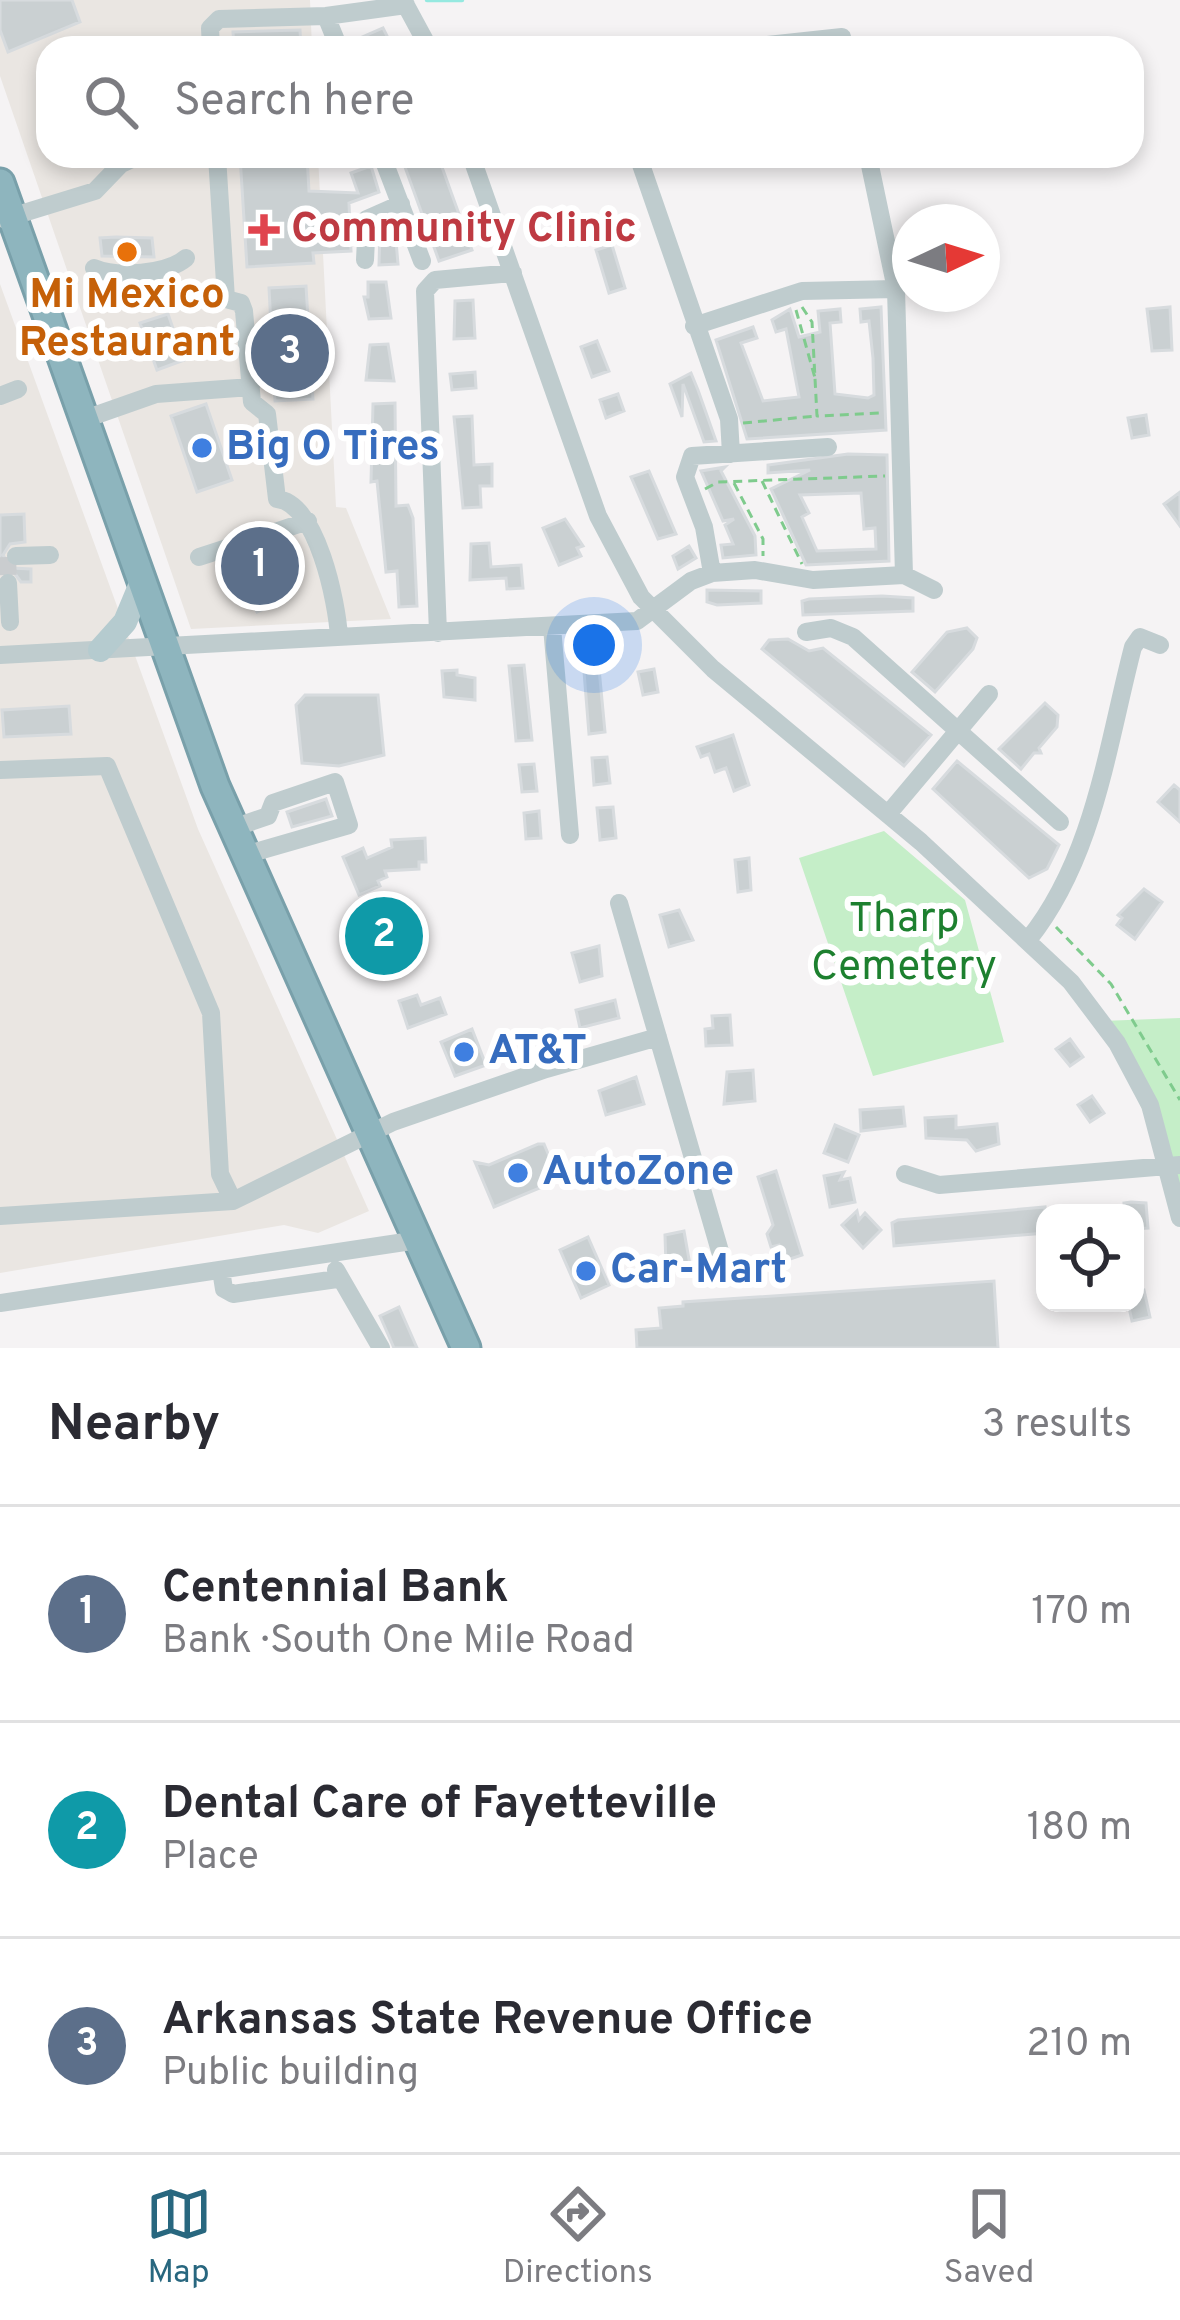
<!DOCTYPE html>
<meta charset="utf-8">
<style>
body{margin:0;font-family:Overpass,sans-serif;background:#f7f7f7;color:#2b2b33}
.controls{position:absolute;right:36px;bottom:36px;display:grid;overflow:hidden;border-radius:24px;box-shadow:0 6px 18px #0003}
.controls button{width:108px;height:108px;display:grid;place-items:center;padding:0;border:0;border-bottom:3px solid #e1e1e2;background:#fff;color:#2b2b33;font:60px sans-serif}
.compass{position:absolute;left:892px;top:204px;width:108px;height:108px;border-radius:50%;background:#fff;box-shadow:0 6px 18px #0003;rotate:86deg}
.you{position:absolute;left:594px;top:645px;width:42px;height:42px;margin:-30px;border:9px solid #fff;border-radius:50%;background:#1a73e8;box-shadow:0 0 0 18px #1a73e833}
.badge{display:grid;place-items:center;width:78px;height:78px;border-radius:50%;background:#28677f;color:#fff;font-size:39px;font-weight:700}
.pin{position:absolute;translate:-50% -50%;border:6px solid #fff;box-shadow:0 3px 12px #0006}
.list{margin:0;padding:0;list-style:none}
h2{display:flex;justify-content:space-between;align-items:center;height:156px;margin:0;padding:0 48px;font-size:51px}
h2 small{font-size:39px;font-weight:400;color:#7c7c81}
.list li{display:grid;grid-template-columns:78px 1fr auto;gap:36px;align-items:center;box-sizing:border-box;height:216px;padding:0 48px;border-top:3px solid #e1e1e2}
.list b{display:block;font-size:45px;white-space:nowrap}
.list p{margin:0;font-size:39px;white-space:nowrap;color:#7c7c81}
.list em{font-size:39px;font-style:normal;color:#7c7c81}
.icon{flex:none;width:66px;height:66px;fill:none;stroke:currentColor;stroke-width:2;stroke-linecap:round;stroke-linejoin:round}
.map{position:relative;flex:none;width:1180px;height:1348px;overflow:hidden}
.search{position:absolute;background:#fff;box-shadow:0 6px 18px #0003;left:36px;right:36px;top:36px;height:132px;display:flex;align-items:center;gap:30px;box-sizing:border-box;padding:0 42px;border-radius:36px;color:#7c7c81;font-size:45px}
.sheet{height:804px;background:#fff}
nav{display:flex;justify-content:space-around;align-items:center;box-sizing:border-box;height:168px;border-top:3px solid #e1e1e2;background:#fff;font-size:33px;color:#7c7c81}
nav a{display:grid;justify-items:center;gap:6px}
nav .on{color:#28677f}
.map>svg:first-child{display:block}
</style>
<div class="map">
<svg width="1180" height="1348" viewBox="0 0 1180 1348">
<rect width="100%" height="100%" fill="#f5f3f4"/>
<!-- commercial -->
<path fill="#eae6e2" d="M0 0H310L312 48H48V156H318L336 507 346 508 391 619 191 629 0 76Z
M0 284 198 829 369 1211 318 1233 284 1225 0 1273Z"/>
<!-- green -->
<path fill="#c5eec8" d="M884 831 965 900 1004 1042 873 1076 799 858Z
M1180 1018V1218L1168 1166 1102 1021Z"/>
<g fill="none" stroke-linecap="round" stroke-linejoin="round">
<!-- stream -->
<path stroke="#95e9e0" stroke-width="4.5" d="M427 0H462"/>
</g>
<!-- building -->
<path fill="#cad0d2" stroke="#d7dbde" stroke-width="3" fill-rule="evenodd" d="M0 0H72L80 22 8 52 0 30Z
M383 28 391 44 352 48 351 42Z
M300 30 301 48H234L233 32Z
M240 156H307L309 191 358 193 351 173 371 166 379 192 349 203 351 251 313 253 314 263 247 267Z
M401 156H438L472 250 439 261Z
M395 229 398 264 379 265 380 230Z
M116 237 152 238 154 257 102 256 100 238Z
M612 245 625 288 609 293 596 250Z
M368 282H386L391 318 369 319 364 297H368Z
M306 286 313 399 275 401 269 288Z
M473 300 475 338 454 339 455 301Z
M881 307 886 430 747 439 716 340 753 327 757 338 741 343 763 401 799 397 786 329 776 332 772 320 790 309 799 337 820 332 818 311 840 309 841 322 830 323 835 394 868 398 874 395 873 358 869 321 861 322 860 309Z
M1170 307 1172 350 1152 351 1147 309Z
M168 314 184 360 157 370 140 323Z
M597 341 609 371 592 377 581 347Z
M388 344 394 381 366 380 370 345Z
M475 372 476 388 452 390 450 374Z
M691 373 698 390 716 441 704 442 683 384 682 417 670 384Z
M618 394 624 411 606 418 600 400Z
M395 403 396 506 408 505 413 518 417 606 399 607 397 571 386 572 377 481 371 482 373 404Z
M206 404 232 480 197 492 171 416Z
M1146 415 1149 435 1132 438 1128 418Z
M472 416 474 465 492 464V486H480L481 507 463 508 454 417Z
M848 454 887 455 889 561 806 565 771 489 810 470 768 473V465ZM861 493 864 529 875 528 876 549 817 551 802 517 809 513 800 495Z
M725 467 721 471 755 536 756 555 723 558 721 545 733 544 725 525 734 519 723 521 701 471Z
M649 471 676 534 658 539 631 477Z
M1180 492V526L1164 504Z
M24 514 25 542 10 544 3 555 11 568 31 569V582H21L13 571 0 572V515Z
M565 519 583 546 577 548 581 556 559 565 543 528Z
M489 543 491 567 521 565 523 588 507 589 506 578 470 580 471 544Z
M689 546 696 558 678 569 673 556Z
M253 551H268L276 561 287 598 257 612 241 582 246 580 240 561Z
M707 590 761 591V603L717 605 707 602Z
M882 596 913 598V611L803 615 802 601 809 599Z
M967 628 977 638 973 649 935 692 912 672 947 632Z
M788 639 809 651 823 648 931 735 904 766 762 649 769 640Z
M598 658 605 732 589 734 583 659Z
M524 665 532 740 516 741 509 666Z
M654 669 658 692 643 695 638 672Z
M457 670V675L475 678V700L444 697 442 671Z
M305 695H378L384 755 339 766 302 763 296 705Z
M1045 703 1058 715 1057 727 1039 748 1041 753H1034L1021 769 999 749Z
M69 706 71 734 4 737 2 710Z
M733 735 749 785 734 791 726 768 715 772 709 754 701 757 697 747Z
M607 757 610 783 594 785 592 758Z
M957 761 1059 845 1047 869 1029 878 933 789Z
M534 764 537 791 522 792 519 765Z
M1174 785 1180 790V822L1158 802Z
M326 799 332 816 292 827 287 812Z
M613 807 616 838 600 840 597 808Z
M539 811 541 838 526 839 524 813Z
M425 838 426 862H419V869L385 871 387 877 378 881 380 886 359 895 343 857 363 848 367 858 392 847 391 840Z
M749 858 751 890 738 892 735 860Z
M1144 889 1162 902 1135 939 1117 925 1122 918 1118 915Z
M403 909 416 942 370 964 361 960 352 930Z
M679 910 693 940 669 947 660 915Z
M599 946 602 976 580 982 572 953Z
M417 995 421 1005 440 998 446 1014 408 1028 399 1001Z
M615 1000 619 1018 580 1028 576 1010Z
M730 1015 732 1045 706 1046 705 1029 713 1028 712 1016Z
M472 1029 486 1065 455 1076 441 1042Z
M1070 1039 1083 1057 1070 1066 1056 1049Z
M753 1070 755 1101 724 1104 727 1072Z
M636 1077 644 1104 606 1115 599 1091Z
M1092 1096 1104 1113 1090 1122 1078 1105Z
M903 1107 905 1126 861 1131 860 1110Z
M956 1116V1128L997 1124 999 1144 976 1151 967 1140 926 1138 925 1118Z
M835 1125 859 1135 848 1162 824 1153Z
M538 1144H544L559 1180 494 1207 475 1162 489 1165Z
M776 1171 802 1255 784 1261 779 1245 771 1247 767 1234 773 1225 758 1177Z
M844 1172 840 1180 850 1178 855 1202 830 1207 824 1176Z
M1131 1202 1146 1203 1148 1228 1135 1229V1213H1125L1124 1203Z
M1045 1207V1233L894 1246 892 1223 898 1220Z
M857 1211 859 1220 865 1213 881 1230 863 1248 842 1225Z
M684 1231 690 1265 666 1266 665 1235Z
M588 1237 609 1285 581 1298 560 1250Z
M994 1281 998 1348H637L636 1330 661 1328 659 1308 683 1306V1302Z
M1144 1290 1150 1317 1132 1321 1128 1303H1135V1292Z
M399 1307 417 1348H394L380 1316Z"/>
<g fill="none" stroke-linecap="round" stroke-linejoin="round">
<!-- minor-tunnel -->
<path stroke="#cacdcf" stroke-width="18" stroke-dasharray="18 9" stroke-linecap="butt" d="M7 557 8 583"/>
<!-- highway casing -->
<g stroke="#79a0aa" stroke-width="33">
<path id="highway" d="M0 183 215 786 466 1348"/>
</g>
<!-- path -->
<path stroke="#7fcb8d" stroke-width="3" stroke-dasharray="9 6" stroke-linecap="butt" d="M802 307 812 322 817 416 881 413
M796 310 815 378
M743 423 816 416
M762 481 802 564
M734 483 763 539V556
M705 489 718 482 885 476
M1056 927 1111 984 1180 1100"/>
<!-- minor -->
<path stroke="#bfccce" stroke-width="18" d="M403 0 429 48
M326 16 339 48
M211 48 210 28 219 19 326 16 406 5
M740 48 842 37 845 48
M217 156 226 299 241 303 244 311 252 402 267 414 277 499C317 503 337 602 339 637
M382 156 422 261
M471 156 598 516 641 597 713 669 921 842 1071 982 1117 1043 1150 1105 1180 1218
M638 156 729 419 731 454
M868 156 896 289 904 575
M4 219 95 191 121 164 138 156
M365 260 367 219 401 204
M94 268C117 278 167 274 186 258
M694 326 802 291 896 289
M0 396 18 389
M82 420 156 394 251 387
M257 538 308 521
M16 556 50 555
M199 557 242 543
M712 573 704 527 685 477 692 456 828 447
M8 583 10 622
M552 627 570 835
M806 632 831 628 853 637 1060 822
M438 633 425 291 435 280 513 273
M0 655 637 621 691 581 712 573 755 570 813 580 904 575 934 590
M0 770 107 766 211 1013 220 1174 233 1201
M888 814 989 694
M233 828 268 816 273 803 335 782 349 825 245 855
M619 903 724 1265
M1028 940C1094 858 1107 747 1133 647L1140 637 1160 645
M905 1174 939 1185 1180 1165
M0 1216 233 1201 393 1122 546 1069 658 1037
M221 1270 224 1289 233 1294 337 1279
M336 1270 381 1348
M0 1303 418 1240"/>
<!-- major -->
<path stroke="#b5cbcf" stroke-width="24" d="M100 650 125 622 140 586"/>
<!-- highway -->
<use href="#highway" stroke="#8eb5be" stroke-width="27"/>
</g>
<!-- markers -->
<path fill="#e0444e" stroke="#fff" stroke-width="4.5" d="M258 212h12v12h12v12h-12v12h-12v-12h-12v-12h12z"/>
<circle fill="#e8710a" stroke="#fff" stroke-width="4.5" cx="127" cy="252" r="12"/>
<g fill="#3f7fe0" stroke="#fff" stroke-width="4.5">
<circle cx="202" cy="448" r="12"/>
<circle cx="464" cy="1052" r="12"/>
<circle cx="518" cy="1173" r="12"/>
<circle cx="586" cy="1271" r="12"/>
</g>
<g text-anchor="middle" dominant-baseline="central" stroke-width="12" stroke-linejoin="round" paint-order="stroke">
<!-- health labels -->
<g font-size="42" font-weight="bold" fill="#be3a42" stroke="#fff" text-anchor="start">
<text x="291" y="230">Community Clinic</text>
</g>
<!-- food labels -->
<g font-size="42" font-weight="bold" fill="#c56008" stroke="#fff">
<text x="127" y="296">Mi Mexico<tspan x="127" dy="48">Restaurant</tspan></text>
</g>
<!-- shop labels -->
<g font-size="42" font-weight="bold" fill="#366cbe" stroke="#fff" text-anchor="start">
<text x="226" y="448">Big O Tires</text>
<text x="488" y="1052">AT&amp;T</text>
<text x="542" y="1173">AutoZone</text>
<text x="610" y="1271">Car-Mart</text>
</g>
<!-- park labels -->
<g font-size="42" fill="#1d802f" stroke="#fff">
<text x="904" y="920">Tharp<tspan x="904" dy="48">Cemetery</tspan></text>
</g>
</g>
</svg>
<div class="controls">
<button><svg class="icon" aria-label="locate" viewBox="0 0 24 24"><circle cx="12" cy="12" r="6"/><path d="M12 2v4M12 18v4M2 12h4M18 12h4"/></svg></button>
</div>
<svg class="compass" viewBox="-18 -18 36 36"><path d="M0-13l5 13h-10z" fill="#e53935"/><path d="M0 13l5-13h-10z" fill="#7c7c81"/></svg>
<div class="you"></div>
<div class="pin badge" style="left:260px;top:566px;background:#5c6f8a">1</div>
<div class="pin badge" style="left:384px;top:936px;background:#0f9aa8">2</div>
<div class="pin badge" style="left:290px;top:353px;background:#5c6f8a">3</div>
<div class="search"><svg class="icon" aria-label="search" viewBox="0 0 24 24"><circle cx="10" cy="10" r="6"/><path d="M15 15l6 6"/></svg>Search here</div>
</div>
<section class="sheet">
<h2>Nearby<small>3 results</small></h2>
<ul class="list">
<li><span class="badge" style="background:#5c6f8a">1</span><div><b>Centennial Bank</b><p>Bank · South One Mile Road</p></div><em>170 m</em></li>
<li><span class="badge" style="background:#0f9aa8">2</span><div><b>Dental Care of Fayetteville</b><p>Place</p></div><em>180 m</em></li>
<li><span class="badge" style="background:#5c6f8a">3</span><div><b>Arkansas State Revenue Office</b><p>Public building</p></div><em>210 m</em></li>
</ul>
</section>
<nav>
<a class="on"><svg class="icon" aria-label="map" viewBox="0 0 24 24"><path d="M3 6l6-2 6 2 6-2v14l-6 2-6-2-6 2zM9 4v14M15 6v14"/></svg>Map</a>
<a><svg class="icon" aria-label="directions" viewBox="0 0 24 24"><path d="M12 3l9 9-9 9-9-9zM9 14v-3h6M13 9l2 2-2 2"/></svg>Directions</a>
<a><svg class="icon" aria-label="saved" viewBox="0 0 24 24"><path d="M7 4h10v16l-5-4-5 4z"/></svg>Saved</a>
</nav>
